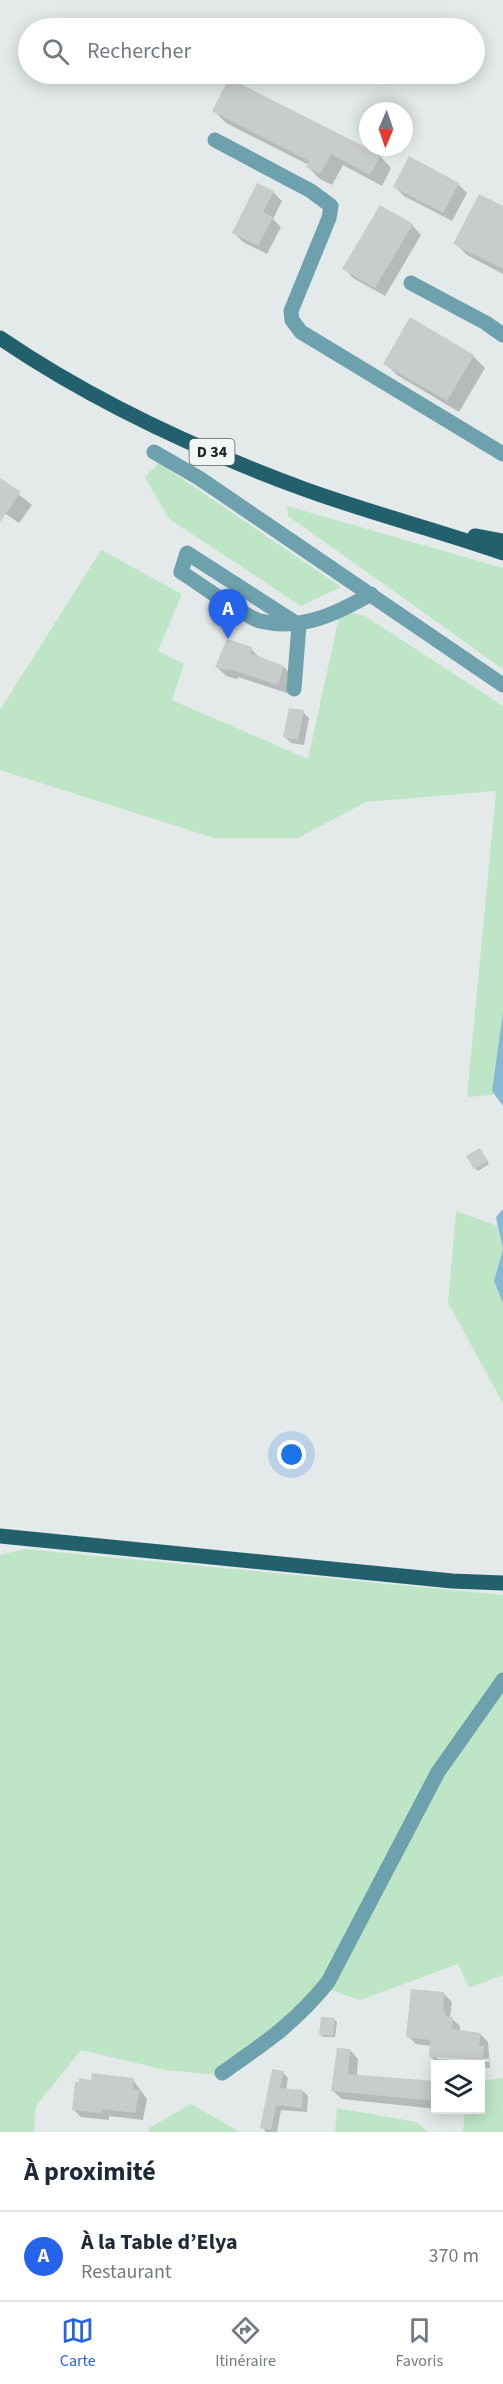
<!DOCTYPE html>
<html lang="fr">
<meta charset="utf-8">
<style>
body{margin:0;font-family:"Source Sans 3",sans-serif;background:#f6f6f7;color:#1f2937}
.controls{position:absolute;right:18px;bottom:18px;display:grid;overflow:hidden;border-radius:0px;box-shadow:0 3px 15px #0003}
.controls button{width:54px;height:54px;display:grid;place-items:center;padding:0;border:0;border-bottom:2px solid #e0e1e3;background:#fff;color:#1f2937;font:30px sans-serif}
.compass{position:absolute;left:359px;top:102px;width:54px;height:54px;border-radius:50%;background:#fff;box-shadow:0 3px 15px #0003;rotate:182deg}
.you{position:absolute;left:292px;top:1455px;width:21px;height:21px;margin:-15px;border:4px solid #fff;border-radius:50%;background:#1a73e8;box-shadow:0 0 0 9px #1a73e833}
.badge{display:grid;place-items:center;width:39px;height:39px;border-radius:50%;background:#2563eb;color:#fff;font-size:20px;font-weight:700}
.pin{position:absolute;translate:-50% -50px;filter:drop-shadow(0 2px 3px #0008)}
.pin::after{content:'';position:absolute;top:32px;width:21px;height:18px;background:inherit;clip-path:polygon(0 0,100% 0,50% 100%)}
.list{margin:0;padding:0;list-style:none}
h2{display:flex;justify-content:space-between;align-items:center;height:78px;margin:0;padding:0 24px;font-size:26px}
h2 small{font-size:20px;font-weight:400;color:#747a83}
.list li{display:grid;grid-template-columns:39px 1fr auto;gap:18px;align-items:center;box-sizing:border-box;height:90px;padding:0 24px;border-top:2px solid #e0e1e3}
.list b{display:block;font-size:22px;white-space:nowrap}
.list p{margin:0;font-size:20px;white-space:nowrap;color:#747a83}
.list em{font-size:20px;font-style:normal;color:#747a83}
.icon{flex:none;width:33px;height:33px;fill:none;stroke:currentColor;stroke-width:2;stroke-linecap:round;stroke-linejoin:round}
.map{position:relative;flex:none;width:503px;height:2132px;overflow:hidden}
.search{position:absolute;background:#fff;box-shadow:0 3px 15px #0003;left:18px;right:18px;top:18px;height:66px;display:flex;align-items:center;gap:15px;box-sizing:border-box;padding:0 21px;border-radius:33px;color:#747a83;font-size:22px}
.sheet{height:168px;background:#fff}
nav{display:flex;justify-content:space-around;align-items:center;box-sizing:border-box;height:84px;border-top:2px solid #e0e1e3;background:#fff;font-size:16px;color:#747a83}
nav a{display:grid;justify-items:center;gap:3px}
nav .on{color:#2563eb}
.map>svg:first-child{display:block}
</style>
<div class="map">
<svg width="503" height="2132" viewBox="0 0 503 2132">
<rect width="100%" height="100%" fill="#e4e9e9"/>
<!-- green -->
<path fill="#bfe5c7" d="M159 463 341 587 301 606 169 519 145 477Z
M287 506 503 568V669L288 516Z
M101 550 182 594 158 651 184 664 172 700 308 759 339 617 353 613 365 616 503 706V1012L493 1095 467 1097 496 791 366 802 298 838H214L0 770V710Z
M456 1211 498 1226 503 1249 494 1281 503 1303V1403L448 1303Z
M25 1549 503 1595V1975L469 1988 458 1964 360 2000 331 1990 286 2037 227 2076 166 2070 81 2050 36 2106 34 2131 38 2132H0V1555Z
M503 2078V2132H463L465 2110H480L481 2081Z
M191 2104 240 2132H148L149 2128Z
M337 2108 416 2122 429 2132H335Z"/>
<!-- water -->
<path fill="#85b8d5" d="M503 1012V1106L492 1091Z
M503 1209V1303L494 1281 503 1249 496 1217Z"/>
<!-- shadow -->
<path fill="#0003" fill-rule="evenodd" d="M214 111 380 156 391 168 382 186 343 165 332 185 320 179 308 167 309 165 226 123Z
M458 184 467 193 452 221 404 196 395 187Z
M273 192 282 201 273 219 281 227 267 254 243 242 234 233Z
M503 208V274L467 255 455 243Z
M412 225 421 235 385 296 353 278 344 268Z
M473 356 485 368 459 412 397 375 385 363Z
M0 480 32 505 19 523 0 510Z
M251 649 260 658 284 667 293 676 287 693 238 677 237 679 226 676 217 667Z
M303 712 309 718 304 745 291 743 285 737Z
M482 1152 489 1164 478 1171 475 1168Z
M444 1994 452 2002 450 2017 460 2026V2032L480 2034 488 2042 490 2068 480 2067V2064H438L430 2056 431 2046 416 2044 408 2036ZM437 2056 490 2059V2062L437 2059Z
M334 2019 337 2022 335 2037H323L321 2034Z
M350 2050 358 2059 357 2076 435 2083 436 2109 342 2099 333 2091Z
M283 2073 288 2078 286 2090 303 2091 308 2096 307 2112 281 2110 277 2132H266L262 2127Z
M133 2080 147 2099 143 2120 109 2116V2120L81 2117 73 2109 92 2081Z"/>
<!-- building -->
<path fill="#c8cdcb" d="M229 78 381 155 370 175 331 154 320 174 306 167 309 161 212 111Z
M409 156 459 183 443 213 393 187Z
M257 183 274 191 263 212 273 217 258 246 232 233Z
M479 194 503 206V269L453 244Z
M380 205 413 224 375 288 342 269Z
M410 317 474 355 447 401 383 364Z
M0 478 21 492 0 522Z
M227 639 252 647 250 653 284 666 278 685 229 669 228 671 215 667Z
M289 708 304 710 298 740 283 737Z
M480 1148 488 1161 474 1169 466 1156Z
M411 1989 444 1992 443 2011 445 2010V2016L453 2017 452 2029 481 2033 479 2046H484L483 2060 429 2057 430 2040 406 2037Z
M321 2017 335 2018 333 2036 319 2035Z
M337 2048 350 2049 348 2074 435 2081 434 2101 331 2091Z
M272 2069 284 2071 280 2088 303 2090 302 2108 276 2105 271 2130 260 2128Z
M92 2073 134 2078 133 2089 140 2090 135 2113 102 2109 101 2113 72 2110 75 2082H79V2078L91 2080Z"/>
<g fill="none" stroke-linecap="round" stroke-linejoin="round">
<!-- minor -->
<path stroke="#6da1ad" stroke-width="15" d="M215 140 311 191 331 206 329 218 291 311 292 320 301 332 503 454
M411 283 486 323 503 335
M154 452 199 478 503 685
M299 625 187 553 181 572C197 582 245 617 260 621 301 631 336 614 371 594
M294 689 299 625
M222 2073C265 2043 295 2023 328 1982L438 1772 503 1680"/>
<!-- major -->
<path stroke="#21606c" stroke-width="15" d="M0 338C94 402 198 450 304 489 370 513 437 530 503 553
M475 536 503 541
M0 1536 452 1581 503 1583"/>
</g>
<g text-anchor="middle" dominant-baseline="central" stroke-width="4.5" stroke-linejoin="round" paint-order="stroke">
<!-- shield labels -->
<rect fill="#f1f6f6" stroke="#606363" stroke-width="1.5" x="189.5" y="439" width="45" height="26" rx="4.5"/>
<g font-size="16" font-weight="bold" fill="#222424">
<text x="212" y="452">D 34</text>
</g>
</g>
</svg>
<div class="controls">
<button><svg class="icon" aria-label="layers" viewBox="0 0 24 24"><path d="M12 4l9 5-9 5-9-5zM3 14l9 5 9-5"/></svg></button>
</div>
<svg class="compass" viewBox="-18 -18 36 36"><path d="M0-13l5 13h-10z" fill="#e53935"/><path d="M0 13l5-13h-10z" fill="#747a83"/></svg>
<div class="you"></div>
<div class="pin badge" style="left:228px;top:639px">A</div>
<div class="search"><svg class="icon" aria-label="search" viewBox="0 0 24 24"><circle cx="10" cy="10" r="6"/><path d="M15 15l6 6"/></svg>Rechercher</div>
</div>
<section class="sheet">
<h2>À proximité<small></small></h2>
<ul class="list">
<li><span class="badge">A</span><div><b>À la Table d’Elya</b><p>Restaurant</p></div><em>370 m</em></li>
</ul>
</section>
<nav>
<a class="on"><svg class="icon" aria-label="map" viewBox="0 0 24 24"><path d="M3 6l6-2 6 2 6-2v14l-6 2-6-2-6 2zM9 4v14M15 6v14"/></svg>Carte</a>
<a><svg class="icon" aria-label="directions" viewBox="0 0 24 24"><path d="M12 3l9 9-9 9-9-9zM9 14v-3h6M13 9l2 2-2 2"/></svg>Itinéraire</a>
<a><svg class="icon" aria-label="saved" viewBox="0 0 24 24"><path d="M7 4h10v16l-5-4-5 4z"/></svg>Favoris</a>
</nav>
